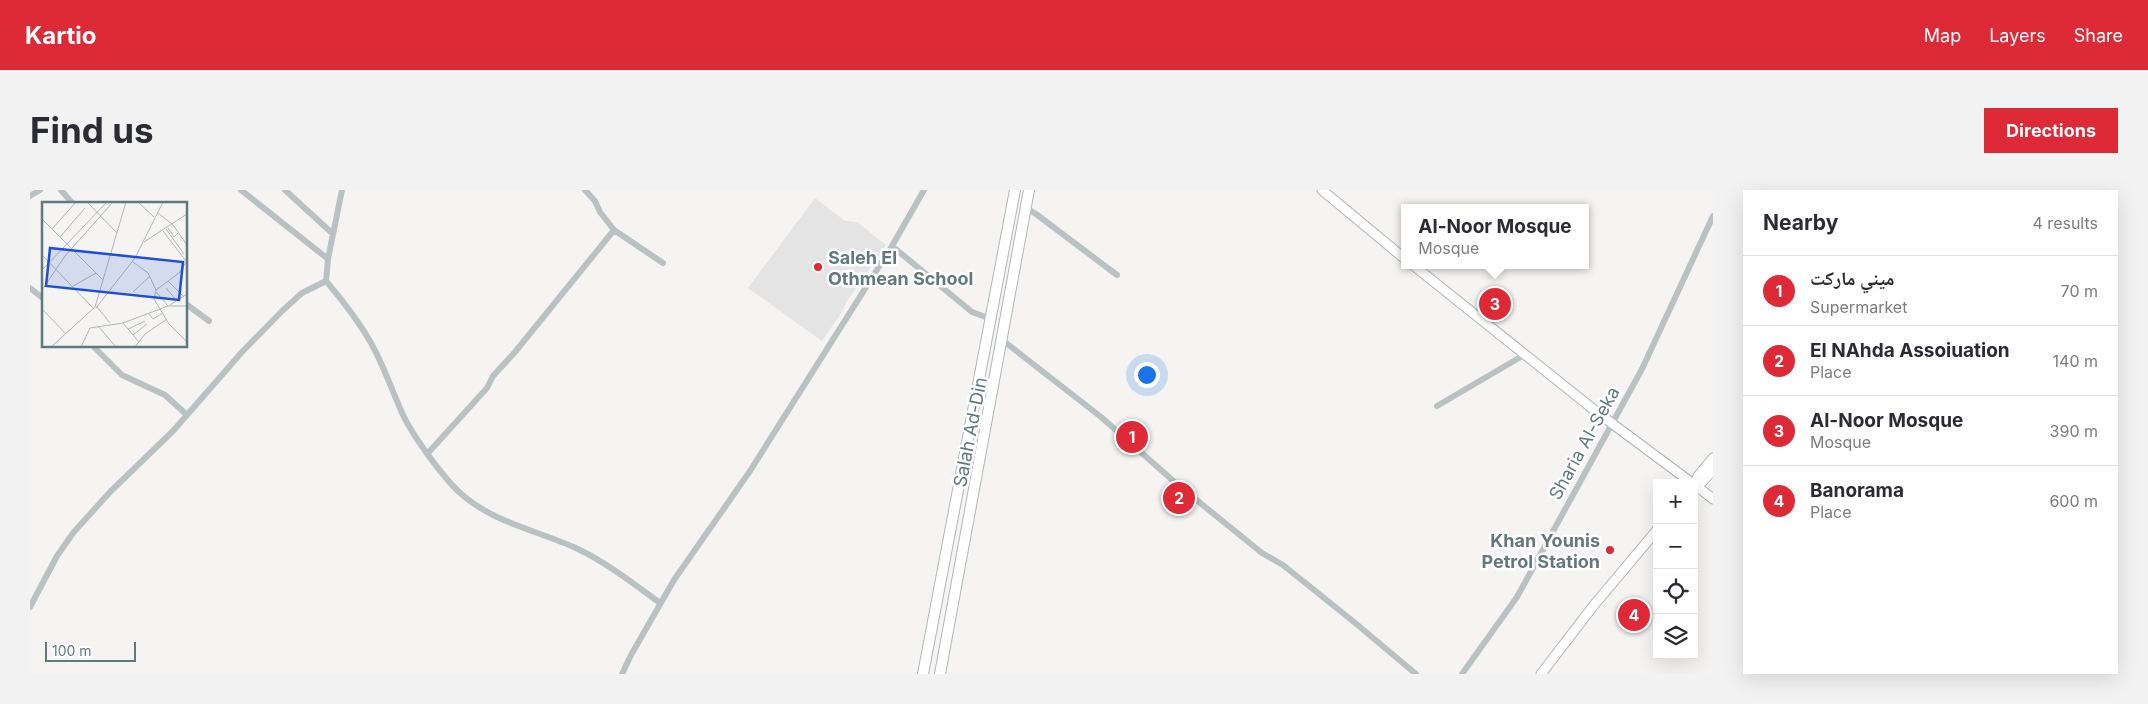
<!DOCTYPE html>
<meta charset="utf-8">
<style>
body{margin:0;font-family:Inter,"Noto Naskh Arabic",sans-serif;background:#f2f2f3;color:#2b2b33}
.controls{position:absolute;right:15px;bottom:15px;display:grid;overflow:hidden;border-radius:0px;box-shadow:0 5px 20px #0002}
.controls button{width:45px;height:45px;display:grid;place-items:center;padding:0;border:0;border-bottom:1px solid #e1e1e2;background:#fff;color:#2b2b33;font:25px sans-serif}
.scale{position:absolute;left:15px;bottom:12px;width:91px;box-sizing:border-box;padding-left:5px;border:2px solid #61797c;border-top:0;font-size:14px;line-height:18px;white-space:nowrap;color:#61797c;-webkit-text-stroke:4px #fff;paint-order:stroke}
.you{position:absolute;left:1116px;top:184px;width:18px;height:18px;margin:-12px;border:4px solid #fff;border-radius:50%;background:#1a73e8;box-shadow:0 0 0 8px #1a73e833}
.badge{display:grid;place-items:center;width:32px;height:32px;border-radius:50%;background:#dd2a36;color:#fff;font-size:16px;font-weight:700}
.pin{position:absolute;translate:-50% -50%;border:2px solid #fff;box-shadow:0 1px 5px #0006}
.popup{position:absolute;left:1371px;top:14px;width:188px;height:65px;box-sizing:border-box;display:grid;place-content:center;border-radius:0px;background:#fff;filter:drop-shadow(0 1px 4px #0005);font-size:16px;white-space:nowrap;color:#7c7c81}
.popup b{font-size:19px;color:#2b2b33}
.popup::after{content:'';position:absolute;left:50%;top:100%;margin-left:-10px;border:10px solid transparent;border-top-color:#fff}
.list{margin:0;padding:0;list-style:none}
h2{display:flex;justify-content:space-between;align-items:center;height:65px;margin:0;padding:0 20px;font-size:21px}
h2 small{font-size:16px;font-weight:400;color:#7c7c81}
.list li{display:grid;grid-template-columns:32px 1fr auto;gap:15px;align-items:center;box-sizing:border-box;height:70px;padding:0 20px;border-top:1px solid #e1e1e2}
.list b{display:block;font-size:19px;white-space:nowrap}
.list p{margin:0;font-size:16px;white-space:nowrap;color:#7c7c81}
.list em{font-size:16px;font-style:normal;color:#7c7c81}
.icon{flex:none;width:28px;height:28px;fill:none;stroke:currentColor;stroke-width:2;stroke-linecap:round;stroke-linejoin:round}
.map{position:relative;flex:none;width:1683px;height:484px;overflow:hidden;border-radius:0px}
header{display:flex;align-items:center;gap:30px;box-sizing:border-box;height:70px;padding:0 25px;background:#dd2a36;color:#fff}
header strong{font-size:24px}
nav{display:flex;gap:28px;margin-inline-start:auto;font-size:18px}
.intro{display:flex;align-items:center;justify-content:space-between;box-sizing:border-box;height:120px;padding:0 30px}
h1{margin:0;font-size:35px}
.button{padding:12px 22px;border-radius:0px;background:#dd2a36;color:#fff;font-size:18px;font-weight:700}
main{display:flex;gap:30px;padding:0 30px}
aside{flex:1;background:#fff;border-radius:0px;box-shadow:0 5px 20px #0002}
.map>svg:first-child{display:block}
</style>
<header>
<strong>Kartio</strong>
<nav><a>Map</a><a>Layers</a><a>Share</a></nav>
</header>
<div class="intro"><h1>Find us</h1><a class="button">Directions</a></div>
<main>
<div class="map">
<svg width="1683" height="484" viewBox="0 0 1683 484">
<rect width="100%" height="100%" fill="#f5f4f2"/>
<!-- built -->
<path fill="#e3e4e3" d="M785 8 815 31 827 32 856 55 816 113 812 122 792 151 718 98Z"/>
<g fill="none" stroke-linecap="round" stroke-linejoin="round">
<!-- secondary casing -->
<g stroke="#acb6b7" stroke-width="11">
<path id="secondary" d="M1292 0 1375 69
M1383 75 1568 223 1662 293
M1664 294 1683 309
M1665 295 1671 293 1683 280
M1664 296 1668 286 1683 268
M1511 484 1564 415 1627 340"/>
</g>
<!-- trunk casing -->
<g stroke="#b0b6b7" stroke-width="12">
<path id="trunk" d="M893 484 985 0
M910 484 999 0"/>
</g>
<!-- minor -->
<path stroke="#bac1c2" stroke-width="6" d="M31 0 43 14
M211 0 298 69
M255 0 303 44
M312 0 298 69 296 91C313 111 328 130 341 153 354 176 362 201 373 225 383 246 412 286 429 302 461 332 509 341 548 359 577 373 604 394 630 413
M555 0 565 11 570 22 584 40 633 73
M0 6 10 0
M996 18 1006 24 1087 85
M862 56 942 122 961 129
M0 98 14 109
M156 114 179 131
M971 149 1071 227 1148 295 1232 363 1253 375 1324 432 1386 484
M63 156 92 185 135 205 157 225
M1407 216 1494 165
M398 263 457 198 463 186 485 162 584 40
M0 417 27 366 43 343 80 302 143 241 212 162 252 121 272 103 296 91
M592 484 601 465 644 390 720 281 862 56 894 0
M1432 484 1487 407 1612 179 1683 26"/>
<!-- secondary -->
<use href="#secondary" stroke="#fff" stroke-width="9"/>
<!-- trunk -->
<use href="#trunk" stroke="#fff" stroke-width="10"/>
</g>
<!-- markers -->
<g fill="#dd2a36" stroke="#fff" stroke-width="2">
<circle cx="788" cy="77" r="5"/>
<circle cx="1580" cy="360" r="5"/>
</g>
<g text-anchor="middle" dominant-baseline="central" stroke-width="5" stroke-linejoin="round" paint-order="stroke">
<!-- poi labels -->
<g font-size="18" font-weight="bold" fill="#61797c" stroke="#fff" text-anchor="start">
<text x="798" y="67">Saleh El<tspan x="798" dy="21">Othmean School</tspan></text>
<text x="1570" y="350" text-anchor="end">Khan Younis<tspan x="1570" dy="21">Petrol Station</tspan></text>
</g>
<!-- street labels -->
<g font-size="18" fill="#61797c" stroke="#fff">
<text transform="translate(940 242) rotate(-79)">Salah Ad-Din</text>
<text transform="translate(1554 253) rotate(-61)">Sharia Al-Seka</text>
</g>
</g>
<!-- overview -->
<g transform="translate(12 12)">
<rect width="145" height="145" fill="#f5f4f2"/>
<path fill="none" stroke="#adb8b8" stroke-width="1" d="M45 0 75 31M96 0 112 15M115 10 131 23 145 43M0 17 61 78M126 26 132 35 136 31M10 27 34 0M124 27 142 52M121 29 144 59M18 35 43 6M102 40 145 12M0 53 52 107M145 59 137 71 114 88 112 97 127 122 145 140M91 60 106 71 114 88M0 68 65 0M126 79 142 95M31 84 54 71M124 86 135 99M0 88 23 54 71 0M91 90 108 74M114 90 126 104M128 103 145 92M55 105 68 121M54 106 93 56 121 0M0 107 24 132M106 111 111 117 121 111M81 121 97 140M56 124 74 145M86 127 103 119M91 133 105 122M9 145 53 105 84 0M39 145 48 126 81 121 126 104H145M93 145 103 132 125 117"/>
<path fill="#1d4ed8" fill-opacity="0.15" stroke="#1d4ed8" stroke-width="2.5" d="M8 46 141 60 137 98 4 84Z"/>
<rect width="145" height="145" fill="none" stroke="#61797c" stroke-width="2.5"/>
</g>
</svg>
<div class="controls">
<button>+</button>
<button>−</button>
<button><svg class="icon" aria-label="locate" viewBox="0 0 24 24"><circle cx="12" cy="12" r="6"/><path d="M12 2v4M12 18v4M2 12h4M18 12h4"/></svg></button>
<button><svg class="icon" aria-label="layers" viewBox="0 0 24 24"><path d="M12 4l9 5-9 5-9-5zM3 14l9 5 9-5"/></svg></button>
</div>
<div class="scale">100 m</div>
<div class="you"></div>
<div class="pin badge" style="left:1102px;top:247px">1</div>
<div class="pin badge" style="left:1149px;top:308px">2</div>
<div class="pin badge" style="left:1465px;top:114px">3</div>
<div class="popup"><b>Al-Noor Mosque</b>Mosque</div>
<div class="pin badge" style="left:1604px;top:425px">4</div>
</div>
<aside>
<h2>Nearby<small>4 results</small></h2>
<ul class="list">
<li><span class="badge">1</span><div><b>ميني ماركت</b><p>Supermarket</p></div><em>70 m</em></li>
<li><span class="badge">2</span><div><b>El NAhda Assoiuation</b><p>Place</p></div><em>140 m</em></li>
<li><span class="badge">3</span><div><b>Al-Noor Mosque</b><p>Mosque</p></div><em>390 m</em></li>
<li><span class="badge">4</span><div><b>Banorama</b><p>Place</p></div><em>600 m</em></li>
</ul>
</aside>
</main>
